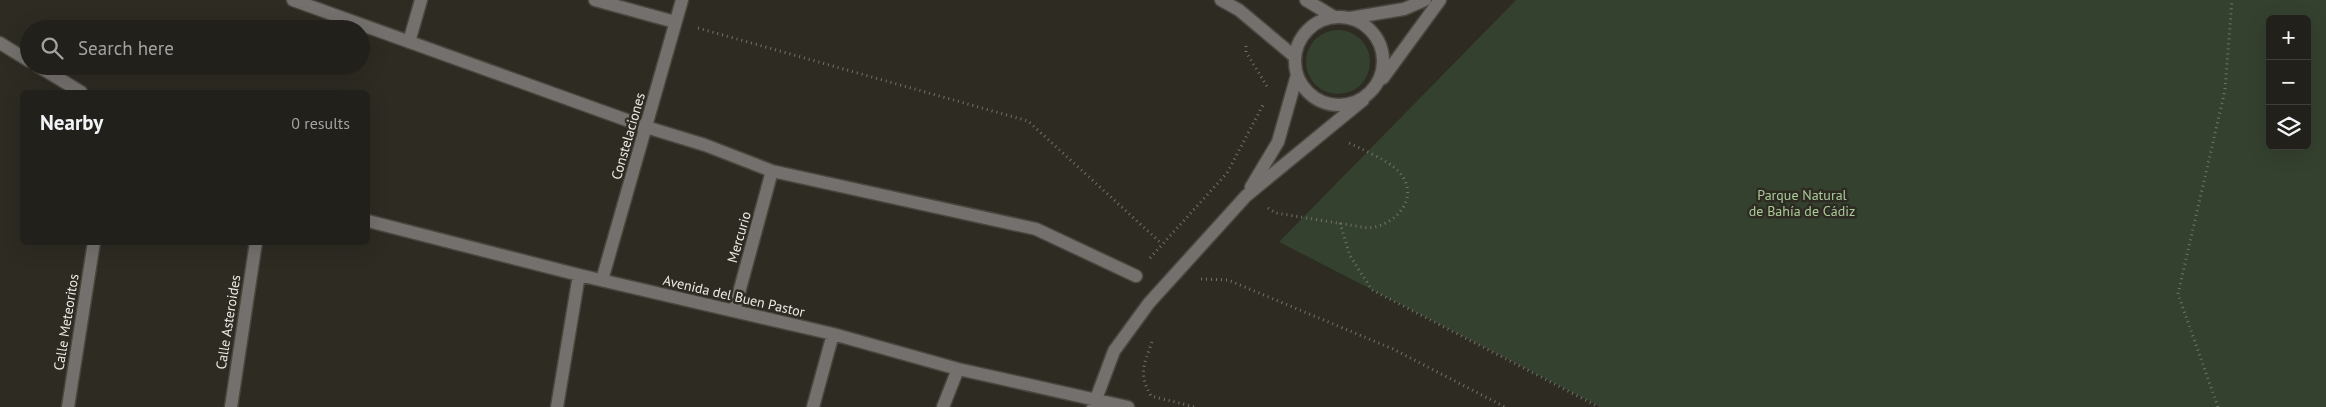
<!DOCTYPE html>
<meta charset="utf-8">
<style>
body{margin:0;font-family:"PT Sans",sans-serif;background:#2e2d27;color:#f1f3f6}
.controls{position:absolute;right:15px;top:15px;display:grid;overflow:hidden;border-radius:8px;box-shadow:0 5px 20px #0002}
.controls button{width:45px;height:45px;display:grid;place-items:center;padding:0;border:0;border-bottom:1px solid #3f3e39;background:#22201a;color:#f1f3f6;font:25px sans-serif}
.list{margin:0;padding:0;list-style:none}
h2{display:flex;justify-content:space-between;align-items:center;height:65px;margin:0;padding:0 20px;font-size:21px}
h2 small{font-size:16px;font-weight:400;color:#a2a3a2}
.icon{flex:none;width:28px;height:28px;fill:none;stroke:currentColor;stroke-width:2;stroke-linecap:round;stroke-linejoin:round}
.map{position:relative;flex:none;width:2326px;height:407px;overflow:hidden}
.search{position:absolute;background:#22201a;box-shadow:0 5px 20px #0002;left:20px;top:20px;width:350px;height:55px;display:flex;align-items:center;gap:12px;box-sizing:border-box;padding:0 18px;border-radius:28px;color:#a2a3a2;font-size:19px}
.panel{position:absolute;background:#22201a;box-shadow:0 5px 20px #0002;left:20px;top:90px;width:350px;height:155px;border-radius:8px}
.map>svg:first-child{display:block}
</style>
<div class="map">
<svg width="2326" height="407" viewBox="0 0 2326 407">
<rect width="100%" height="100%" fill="#2e2b23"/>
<!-- green -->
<path fill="#35412f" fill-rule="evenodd" d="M1516 0H2326V407H1601L1279 242ZM2270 19H2307V146H2270Z
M1306 62a32 32 0 1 1 64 0a32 32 0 1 1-64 0Z"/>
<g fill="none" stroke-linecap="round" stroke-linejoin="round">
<!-- minor casing -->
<g stroke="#49463e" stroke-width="15">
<path id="minor" d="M293 0 646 127 705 145 772 171 1036 229 1136 276
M595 0 675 22
M1221 0 1239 10 1295 57
M1306 0 1334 17
M1295 61a44 44 0 1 1 88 0a44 44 0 1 1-88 0Z
M1350 18 1404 9 1425 0
M409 42 421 0
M0 43 29 61
M38 66 81 92
M1383 78 1440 0
M1251 187 1278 142 1297 75
M368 221 579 275 833 334 958 369 1128 407
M602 280 682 0
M734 311 772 171
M68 407 94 242
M231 407 256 242
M557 407 579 275
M813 407 833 334
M943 407 958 369
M1093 407 1114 351 1149 303 1246 196 1363 100"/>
</g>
<!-- path -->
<path stroke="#74716a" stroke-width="3" stroke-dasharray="1 4" stroke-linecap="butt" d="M698 28 1028 121 1162 244
M1246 46V52L1268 88
M1268 208 1276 213 1368 228C1397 226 1422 195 1398 171 1388 160 1361 149 1347 142
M1340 223 1350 256 1372 290 1599 407
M1150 258 1227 173 1263 105
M1201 279 1228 280 1393 349 1505 407
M1152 342C1144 365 1138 373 1151 396L1195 407
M2218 407 2178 294 2225 90 2232 0"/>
<!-- minor -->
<use href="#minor" stroke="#74706d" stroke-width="12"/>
</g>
<g text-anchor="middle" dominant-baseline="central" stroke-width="5" stroke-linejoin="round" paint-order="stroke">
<!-- street labels -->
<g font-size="14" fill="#eeebe6" stroke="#2e2b23">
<text transform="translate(628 136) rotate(-74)">Constelaciones</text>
<text transform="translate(739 237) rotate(-74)">Mercurio</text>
<text transform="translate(734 296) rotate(13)">Avenida del Buen Pastor</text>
<text transform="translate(66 322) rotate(-81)">Calle Meteoritos</text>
<text transform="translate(228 322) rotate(-81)">Calle Asteroides</text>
</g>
<!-- park labels -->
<g font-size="14" fill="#aacb9a" stroke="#2e2b23">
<text x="1802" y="195">Parque Natural<tspan x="1802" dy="16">de Bahía de Cádiz</tspan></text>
</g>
</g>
</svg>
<div class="controls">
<button>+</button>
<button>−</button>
<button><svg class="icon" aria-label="layers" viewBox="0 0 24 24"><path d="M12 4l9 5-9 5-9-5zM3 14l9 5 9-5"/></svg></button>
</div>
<div class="search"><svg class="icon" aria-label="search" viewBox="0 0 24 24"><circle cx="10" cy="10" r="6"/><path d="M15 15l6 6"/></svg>Search here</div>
<section class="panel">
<h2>Nearby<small>0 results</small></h2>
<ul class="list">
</ul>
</section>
</div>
